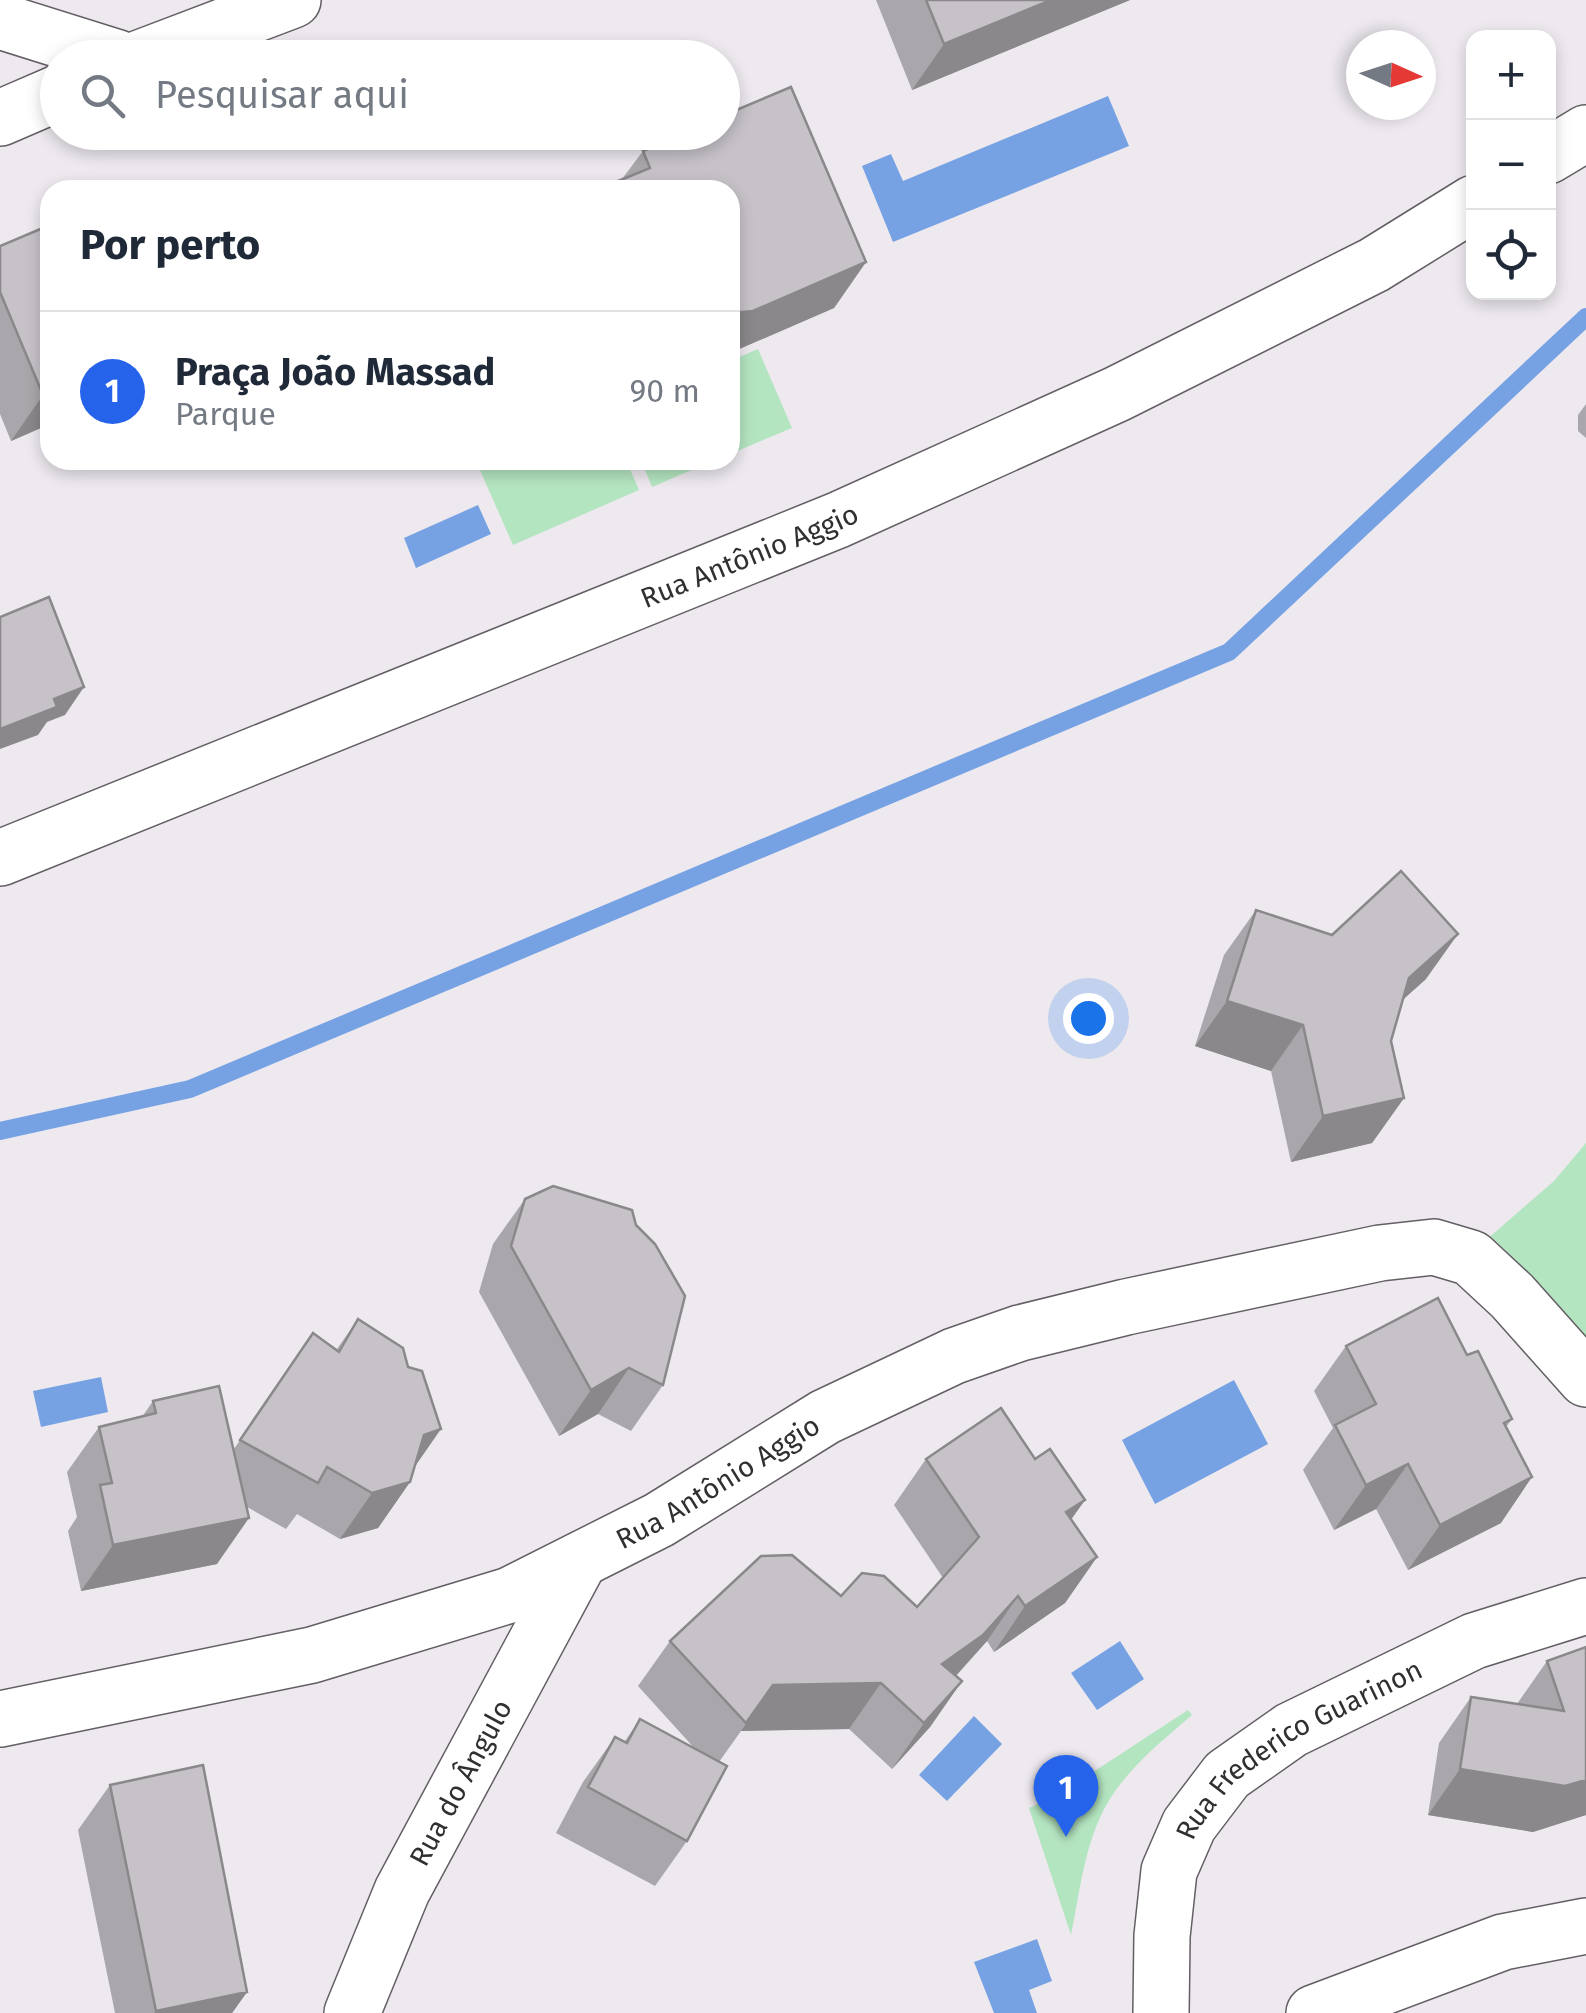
<!DOCTYPE html>
<html lang="pt">
<meta charset="utf-8">
<style>
body{margin:0;font-family:"Fira Sans",sans-serif;background:#f6f6f7;color:#1f2937}
.controls{position:absolute;right:30px;top:30px;display:grid;overflow:hidden;border-radius:20px;box-shadow:0 5px 15px #0003}
.controls button{width:90px;height:90px;display:grid;place-items:center;padding:0;border:0;border-bottom:2px solid #e0e1e3;background:#fff;color:#1f2937;font:50px sans-serif}
.compass{position:absolute;left:1346px;top:30px;width:90px;height:90px;border-radius:50%;background:#fff;box-shadow:0 5px 15px #0003;rotate:93deg}
.you{position:absolute;left:1088px;top:1018px;width:35px;height:35px;margin:-25px;border:8px solid #fff;border-radius:50%;background:#1a73e8;box-shadow:0 0 0 15px #1a73e833}
.badge{display:grid;place-items:center;width:65px;height:65px;border-radius:50%;background:#2563eb;color:#fff;font-size:32px;font-weight:700}
.pin{position:absolute;translate:-50% -82px;filter:drop-shadow(0 2px 5px #0008)}
.pin::after{content:'';position:absolute;top:52px;width:35px;height:30px;background:inherit;clip-path:polygon(0 0,100% 0,50% 100%)}
.list{margin:0;padding:0;list-style:none}
h2{display:flex;justify-content:space-between;align-items:center;height:130px;margin:0;padding:0 40px;font-size:42px}
h2 small{font-size:32px;font-weight:400;color:#747a83}
.list li{display:grid;grid-template-columns:65px 1fr auto;gap:30px;align-items:center;box-sizing:border-box;height:160px;padding:0 40px;border-top:2px solid #e0e1e3}
.list b{display:block;font-size:38px;white-space:nowrap}
.list p{margin:0;font-size:32px;white-space:nowrap;color:#747a83}
.list em{font-size:32px;font-style:normal;color:#747a83}
.icon{flex:none;width:55px;height:55px;fill:none;stroke:currentColor;stroke-width:2;stroke-linecap:round;stroke-linejoin:round}
.map{position:relative;flex:none;width:1586px;height:2013px;overflow:hidden}
.search{position:absolute;background:#fff;box-shadow:0 5px 15px #0003;left:40px;top:40px;width:700px;height:110px;display:flex;align-items:center;gap:25px;box-sizing:border-box;padding:0 35px;border-radius:55px;color:#747a83;font-size:38px}
.panel{position:absolute;background:#fff;box-shadow:0 5px 15px #0003;left:40px;top:180px;width:700px;height:290px;border-radius:30px}
.map>svg:first-child{display:block}
</style>
<div class="map">
<svg width="1586" height="2013" viewBox="0 0 1586 2013">
<rect width="100%" height="100%" fill="#ede9ef"/>
<!-- green -->
<path fill="#b4e5c1" d="M758 349 792 428 730 454V361Z
M502 460H626L639 490 513 545 480 470Z
M641 460H715L652 487Z
M1586 1143V1339L1486 1240 1554 1181Z
M1188 1710 1192 1715C1157 1745 1117 1777 1099 1820 1083 1856 1079 1897 1071 1935L1029 1808 1061 1793Z"/>
<!-- water -->
<path fill="#76a2e4" d="M1108 96 1129 146 893 242 862 166 891 154 903 181Z
M478 505 491 534 416 568 404 538Z
M101 1377 108 1412 41 1427 33 1391Z
M1234 1380 1268 1444 1155 1504 1122 1440Z
M1120 1641 1144 1679 1097 1710 1071 1673Z
M974 1716 1002 1744 947 1801 919 1775Z
M1037 1939 1052 1981 1029 1990 1037 2013H994L974 1962Z"/>
<g fill="none" stroke-linecap="round" stroke-linejoin="round">
<!-- stream -->
<path stroke="#76a2e4" stroke-width="18" d="M0 1131 190 1089 1229 652 1586 317"/>
<!-- minor casing -->
<g stroke="#635f64" stroke-width="58">
<g id="minor">
<path d="M0 21 118 58"/>
<path d="M1548 156 1586 133"/>
<path id="s1" d="M0 858 838 520 1117 394 1374 265 1474 203"/>
<path id="s2" d="M0 1719 312 1655 510 1595 659 1520 825 1417 954 1356 1020 1333 1126 1307 1380 1253 1434 1247 1471 1258 1512 1296 1586 1379"/>
<path id="s3" d="M352 2013 402 1891 580 1560"/>
<path id="s4" d="M1161 2013 1162 1936 1169 1871 1189 1825 1227 1775 1291 1730 1474 1641 1586 1606"/>
<path d="M1314 2013 1503 1942 1586 1926"/>
</g>
</g>
<!-- major casing -->
<g stroke="#635f64" stroke-width="58">
<path id="major" d="M140 58 293 0
M0 118 58 93"/>
</g>
<!-- minor -->
<use href="#minor" stroke="#fff" stroke-width="55"/>
<!-- major -->
<use href="#major" stroke="#fff" stroke-width="55"/>
</g>
<!-- wall -->
<path fill="#aaa7ac" d="M876 0H1130L912 90Z
M791 87 866 262 834 308 730 353V190H596L622 179 643 151 685 132H722V116Z
M50 225V424L11 441 0 414V246Z
M1586 404V438L1578 431V415Z
M1256 910 1426 979 1402 1000 1391 1041 1404 1098 1372 1143 1291 1162 1271 1071 1195 1046 1224 955Z
M525 1199 663 1385 631 1431 598 1414 559 1436 479 1292 493 1244Z
M358 1319 414 1467 410 1482 378 1528 340 1539 297 1514 286 1529 247 1507 217 1564 81 1591 68 1531 77 1517 67 1472 99 1427 142 1417 153 1401 234 1449 313 1333 337 1349Z
M1346 1346 1467 1355 1512 1419 1506 1427 1501 1523 1408 1570 1376 1509 1334 1530 1303 1470 1333 1428 1314 1391Z
M926 1459H1035L1085 1500 1071 1519 1097 1557 1065 1603 994 1652 987 1641 956 1676 962 1681 930 1727 892 1769 849 1729 741 1731 719 1762 687 1841 655 1886 556 1833 583 1782 615 1737 625 1741 640 1719 696 1750 638 1686 670 1641 841 1596 917 1607 943 1578 894 1505Z
M1586 1647V1815L1533 1832 1428 1815 1439 1743 1471 1697 1517 1704 1547 1661Z
M110 1785 247 1992 232 2013H115L78 1830Z"/>
<!-- shaded-wall -->
<path fill="#8b888c" d="M1051 0H1130L912 90 944 44Z
M866 262 834 308 730 353V313Z
M50 392V424L11 441 43 395Z
M84 687 65 715 47 722 38 735 0 749V729L54 699Z
M1458 934 1426 979 1377 1023 1409 978Z
M1227 1001 1303 1025 1271 1071 1195 1046Z
M1404 1098 1372 1143 1291 1162 1323 1116Z
M629 1368 598 1414 559 1436 591 1390Z
M441 1429 409 1475 424 1435Z
M1408 1464 1376 1509 1334 1530 1366 1485Z
M1532 1477 1501 1523 1408 1570 1440 1525Z
M410 1482 378 1528 340 1539 372 1493Z
M1085 1500 1053 1545 1066 1512Z
M249 1518 217 1564 81 1591 113 1545Z
M1097 1557 1065 1603 994 1652 1025 1606Z
M1018 1596 987 1641 951 1681 942 1664Z
M962 1681 930 1727 892 1769 924 1723Z
M881 1683 849 1729 741 1731 773 1685Z
M1460 1769 1586 1780V1815L1533 1832 1428 1815Z
M247 1992 232 2013H154L156 2011Z"/>
<!-- building -->
<path fill="#c6c2c8" stroke="#8b888c" stroke-width="2.5" d="M926 0H1051L944 44Z
M791 87 866 262 753 311 730 313V190H596L650 168 643 151 685 132H722V116Z
M50 225V392L43 395 0 292V246Z
M49 597 84 687 54 699 57 707 0 729V617Z
M1401 871 1458 934 1409 978 1391 1041 1404 1098 1323 1116 1303 1025 1227 1001 1256 910 1332 935Z
M553 1186 632 1210 636 1225 655 1244 685 1296 663 1385 629 1368 591 1390 511 1246 525 1199Z
M1438 1298 1467 1355 1478 1351 1512 1419 1504 1423 1532 1477 1440 1525 1408 1464 1366 1485 1335 1425 1376 1404 1346 1346Z
M358 1319 403 1348 408 1367 422 1371 441 1429 424 1435 410 1482 372 1493 327 1467 318 1483 240 1440 313 1333 339 1352Z
M219 1386 249 1518 113 1545 100 1485 112 1483 99 1427 156 1413 153 1401Z
M1001 1408 1035 1459 1050 1449 1085 1500 1066 1512 1097 1557 1025 1606 1018 1596 983 1635 942 1664 962 1681 924 1723 881 1683 773 1685 746 1723 670 1641 761 1556 792 1555 841 1596 862 1573 884 1576 917 1607 979 1537 926 1459Z
M1586 1647V1780L1565 1786 1460 1769 1471 1697 1564 1711 1547 1661Z
M640 1719 727 1766 687 1841 588 1787 615 1737 627 1743Z
M203 1765 247 1992 156 2011 110 1785Z"/>
<g text-anchor="middle" dominant-baseline="central" stroke-width="8" stroke-linejoin="round" paint-order="stroke">
<!-- street labels -->
<g font-size="28" fill="#312f32" stroke="#ede9ef">
<text stroke="none"><textPath href="#s1" startOffset="808">Rua Antônio Aggio</textPath></text>
<text stroke="none"><textPath href="#s2" startOffset="762">Rua Antônio Aggio</textPath></text>
<text stroke="none"><textPath href="#s4" startOffset="328">Rua Frederico Guarinon</textPath></text>
<text stroke="none"><textPath href="#s3" startOffset="255">Rua do Ângulo</textPath></text>
</g>
</g>
</svg>
<div class="controls">
<button>+</button>
<button>−</button>
<button><svg class="icon" aria-label="locate" viewBox="0 0 24 24"><circle cx="12" cy="12" r="6"/><path d="M12 2v4M12 18v4M2 12h4M18 12h4"/></svg></button>
</div>
<svg class="compass" viewBox="-18 -18 36 36"><path d="M0-13l5 13h-10z" fill="#e53935"/><path d="M0 13l5-13h-10z" fill="#747a83"/></svg>
<div class="you"></div>
<div class="pin badge" style="left:1066px;top:1837px">1</div>
<div class="search"><svg class="icon" aria-label="search" viewBox="0 0 24 24"><circle cx="10" cy="10" r="6"/><path d="M15 15l6 6"/></svg>Pesquisar aqui</div>
<section class="panel">
<h2>Por perto<small></small></h2>
<ul class="list">
<li><span class="badge">1</span><div><b>Praça João Massad</b><p>Parque</p></div><em>90 m</em></li>
</ul>
</section>
</div>
